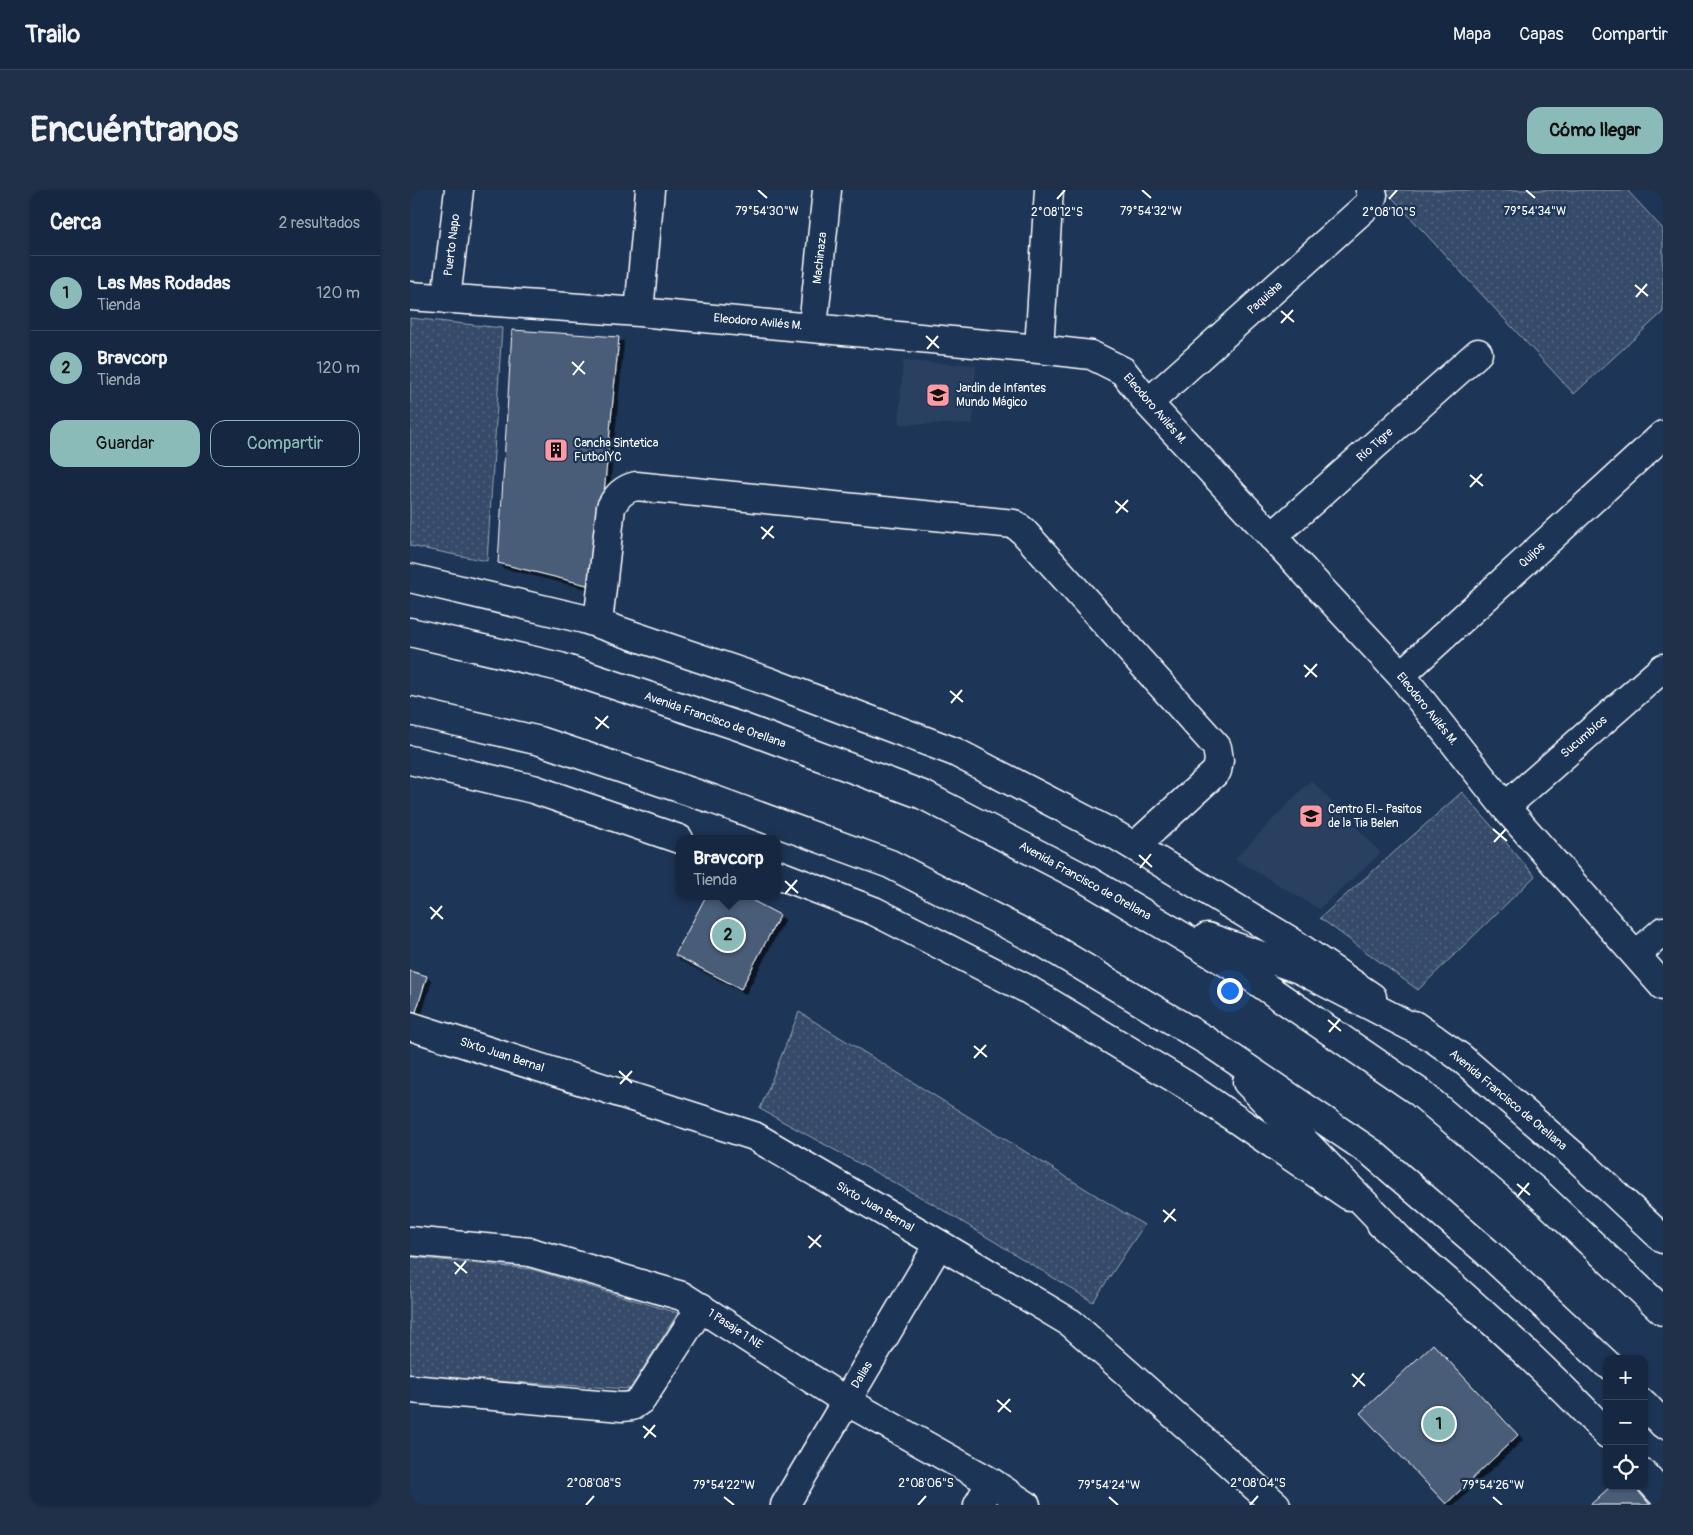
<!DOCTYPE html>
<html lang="es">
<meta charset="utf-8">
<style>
body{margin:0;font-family:Pangolin,sans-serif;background:#1f3048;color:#f1f3f6}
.controls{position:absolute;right:15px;bottom:15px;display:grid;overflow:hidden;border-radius:10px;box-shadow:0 1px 4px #0004}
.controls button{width:45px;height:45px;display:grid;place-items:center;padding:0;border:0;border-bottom:1px solid #35445a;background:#162841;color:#f1f3f6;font:25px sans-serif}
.you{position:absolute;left:819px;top:800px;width:18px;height:18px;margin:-12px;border:4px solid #fff;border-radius:50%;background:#1a73e8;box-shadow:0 0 0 8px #1a73e833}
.badge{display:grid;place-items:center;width:32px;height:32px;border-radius:50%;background:#8bbbb9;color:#111;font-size:16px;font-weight:700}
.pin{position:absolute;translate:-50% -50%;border:2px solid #fff;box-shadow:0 1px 5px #0006}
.popup{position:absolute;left:266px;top:645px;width:105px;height:65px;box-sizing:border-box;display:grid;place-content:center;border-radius:10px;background:#162841;filter:drop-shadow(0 1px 4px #0005);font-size:16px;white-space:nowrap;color:#9ea6b1}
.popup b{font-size:19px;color:#f1f3f6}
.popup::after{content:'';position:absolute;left:50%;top:100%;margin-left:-10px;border:10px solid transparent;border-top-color:#162841}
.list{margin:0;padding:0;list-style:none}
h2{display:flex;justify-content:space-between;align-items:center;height:65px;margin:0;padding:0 20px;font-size:21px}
h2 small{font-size:16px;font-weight:400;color:#9ea6b1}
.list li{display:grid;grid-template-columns:32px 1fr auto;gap:15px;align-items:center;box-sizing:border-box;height:75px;padding:0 20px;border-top:1px solid #35445a}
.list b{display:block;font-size:19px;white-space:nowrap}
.list p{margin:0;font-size:16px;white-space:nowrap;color:#9ea6b1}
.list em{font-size:16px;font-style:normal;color:#9ea6b1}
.actions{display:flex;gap:10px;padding:15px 20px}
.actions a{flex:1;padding:11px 0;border:1px solid #8bbbb9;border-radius:15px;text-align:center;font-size:18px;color:#8bbbb9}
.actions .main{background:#8bbbb9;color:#111}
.icon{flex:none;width:28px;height:28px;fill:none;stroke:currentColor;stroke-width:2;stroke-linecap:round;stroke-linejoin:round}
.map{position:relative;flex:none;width:1253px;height:1315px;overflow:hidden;border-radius:15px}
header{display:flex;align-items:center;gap:30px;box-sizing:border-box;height:70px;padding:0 25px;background:#162841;border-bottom:1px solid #35445a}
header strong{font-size:24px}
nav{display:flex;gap:28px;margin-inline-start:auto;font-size:18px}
.intro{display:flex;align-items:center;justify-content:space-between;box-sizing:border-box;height:120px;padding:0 30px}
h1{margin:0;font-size:35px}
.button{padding:12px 22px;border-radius:15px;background:#8bbbb9;color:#111;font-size:18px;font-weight:700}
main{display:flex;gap:30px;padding:0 30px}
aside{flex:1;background:#162841;border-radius:15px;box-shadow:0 1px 4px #0004}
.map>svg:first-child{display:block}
</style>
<header>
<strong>Trailo</strong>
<nav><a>Mapa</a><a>Capas</a><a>Compartir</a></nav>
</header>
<div class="intro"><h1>Encuéntranos</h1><a class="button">Cómo llegar</a></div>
<main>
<aside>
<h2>Cerca<small>2 resultados</small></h2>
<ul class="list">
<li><span class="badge">1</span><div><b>Las Mas Rodadas</b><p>Tienda</p></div><em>120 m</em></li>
<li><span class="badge">2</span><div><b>Bravcorp</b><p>Tienda</p></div><em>120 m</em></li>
</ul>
<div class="actions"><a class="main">Guardar</a><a>Compartir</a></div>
</aside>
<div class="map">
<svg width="1253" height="1315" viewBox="0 0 1253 1315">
<defs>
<pattern id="park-dots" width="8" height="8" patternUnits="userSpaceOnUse" patternTransform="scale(1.25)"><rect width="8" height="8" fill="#364b69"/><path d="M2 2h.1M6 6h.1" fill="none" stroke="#546680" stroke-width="1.8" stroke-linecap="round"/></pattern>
<filter id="shadow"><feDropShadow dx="4.5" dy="4.5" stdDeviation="0" flood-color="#0009"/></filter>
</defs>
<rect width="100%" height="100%" fill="#1d3557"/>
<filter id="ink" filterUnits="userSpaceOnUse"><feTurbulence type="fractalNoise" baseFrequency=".02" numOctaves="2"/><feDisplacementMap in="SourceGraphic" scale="10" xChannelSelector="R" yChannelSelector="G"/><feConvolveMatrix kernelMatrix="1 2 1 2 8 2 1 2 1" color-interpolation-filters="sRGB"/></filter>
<g filter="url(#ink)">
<!-- built -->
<path fill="#2a4161" d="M493 171 566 175 563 234H489Z
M901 590 971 663 909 719 825 669Z"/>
<!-- park -->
<path fill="url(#park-dots)" stroke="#9aa5b4" d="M975 0H1217L1253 39V122L1164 204Z
M0 128 92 138 77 371 0 356Z
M1052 602 1125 686 1008 800 910 728Z
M389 822 734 1035 683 1112 523 1014 350 919Z
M0 1067 121 1079 268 1123 220 1199 0 1186Z"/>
<!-- building -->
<path fill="#4a5d79" stroke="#fff" filter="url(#shadow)" d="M102 140 209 147 185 397 88 373Z
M296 706H334L370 725 331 799 265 765Z
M0 781 17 786 6 822 0 821Z
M1023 1154 1108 1245 1036 1314 950 1223Z
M1201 1296H1224L1240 1315H1180Z"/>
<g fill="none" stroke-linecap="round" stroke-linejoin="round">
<!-- minor casing -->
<g stroke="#fff" stroke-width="31">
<path id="minor" d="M0 106 229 122 629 159 681 165 713 181 738 213 991 485 1095 617 1253 796
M36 109 49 0
M229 122 240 0
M403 137 417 0
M629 159 639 0
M738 213 960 13 963 5 960 0
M862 347 1068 163
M188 433 201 317C207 306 213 299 226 296L604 334 613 341 807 557 809 570 807 581 725 656
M991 485 1253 245
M1095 617 1253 478
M1226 765 1253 741
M0 836 344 946 529 1054 661 1133 866 1315
M0 1051 120 1062 272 1106 436 1211 581 1292 616 1315
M0 1199 212 1217 222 1216 232 1209 291 1117
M375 1315 529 1054
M568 1315 581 1292"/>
</g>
<!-- major casing -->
<g stroke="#fff" stroke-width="31">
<path id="major" d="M0 388 174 429 360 492 545 562 707 646 879 750 962 807
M0 570 123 599 269 649
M367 684 464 721 617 799 776 895 939 1006
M1004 835 1050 867 1170 971 1253 1049
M971 1034C1049 1101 1127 1169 1197 1244
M1234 1284 1253 1305"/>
</g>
<!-- highway casing -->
<g stroke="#fff" stroke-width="31">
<path id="highway" d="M0 442 150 477 331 537 513 605 672 687 841 787 1009 902 1128 1003 1253 1121
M0 521 130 551 302 609 480 674 635 754 797 851 962 963 1077 1062 1197 1174
M797 747 889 779 1023 848
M837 892 989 1049
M1234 1214 1253 1234"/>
</g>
<!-- minor -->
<use href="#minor" stroke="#1d3557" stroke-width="28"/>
<!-- major -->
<use href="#major" stroke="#1d3557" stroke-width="28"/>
<!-- highway -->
<use href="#highway" stroke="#1d3557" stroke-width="28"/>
</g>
</g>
<!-- ticks -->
<path fill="none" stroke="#fff" stroke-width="2" d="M348 0 357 8M732 0 741 8M1116 0 1125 8M647 9 655 0M979 9 987 0M1225 95 1238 106M1226 107 1237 94M871 121 884 132M871 133 883 120M516 146 529 158M517 159 528 146M162 172 175 184M163 185 174 171M1060 285 1073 296M1060 297 1072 284M705 311 718 322M706 323 718 310M351 337 364 348M352 349 363 336M894 475 907 487M895 487 907 474M540 501 553 512M541 513 552 500M185 527 199 538M186 539 198 526M1083 639 1097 651M1084 652 1096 639M729 665 742 677M730 678 741 664M375 691 388 703M375 704 387 690M20 717 33 729M21 729 32 716M918 830 931 841M919 842 930 829M564 856 577 867M564 868 576 855M209 881 222 893M210 894 222 881M1107 994 1120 1005M1108 1006 1119 993M753 1020 766 1031M754 1032 765 1019M398 1046 411 1057M399 1058 411 1045M44 1072 57 1083M45 1084 56 1071M942 1184 955 1196M943 1197 954 1183M587 1210 601 1222M588 1222 600 1209M233 1236 246 1247M234 1248 245 1235M314 1307 324 1315M699 1307 708 1315M1083 1307 1092 1315M176 1315 184 1306M508 1315 516 1306M840 1315 848 1306"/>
<!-- icons -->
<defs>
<g id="school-square" transform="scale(1.25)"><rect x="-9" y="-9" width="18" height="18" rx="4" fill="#ff9aa2" stroke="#1d3557"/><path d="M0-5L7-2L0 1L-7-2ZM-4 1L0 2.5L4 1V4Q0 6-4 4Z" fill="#111"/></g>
<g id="building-square" transform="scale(1.25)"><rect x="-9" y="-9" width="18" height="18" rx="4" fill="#ff9aa2" stroke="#1d3557"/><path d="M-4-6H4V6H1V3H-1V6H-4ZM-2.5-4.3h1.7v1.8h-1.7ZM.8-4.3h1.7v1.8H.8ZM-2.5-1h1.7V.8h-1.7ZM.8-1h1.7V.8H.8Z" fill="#111"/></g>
</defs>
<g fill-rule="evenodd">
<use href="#school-square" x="528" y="205"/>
<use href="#building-square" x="146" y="260"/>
<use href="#school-square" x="901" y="626"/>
</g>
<g text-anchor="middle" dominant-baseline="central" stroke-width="4.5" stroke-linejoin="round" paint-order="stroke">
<!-- street labels -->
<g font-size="12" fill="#fff" stroke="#1d3557">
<text transform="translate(42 55) rotate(-83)">Puerto Napo</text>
<text transform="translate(410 68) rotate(-84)">Machinaza</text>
<text transform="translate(855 108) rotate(-42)">Paquisha</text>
<text transform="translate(348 132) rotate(5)">Eleodoro Avilés M.</text>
<text transform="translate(745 219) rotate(49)">Eleodoro Avilés M.</text>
<text transform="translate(965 255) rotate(-42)">Río Tigre</text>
<text transform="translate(1122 365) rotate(-43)">Quijos</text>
<text transform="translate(1017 519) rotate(51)">Eleodoro Avilés M.</text>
<text transform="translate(305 530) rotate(19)">Avenida Francisco de Orellana</text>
<text transform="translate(1174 547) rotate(-41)">Sucumbíos</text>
<text transform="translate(675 691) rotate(29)">Avenida Francisco de Orellana</text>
<text transform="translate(92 865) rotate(18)">Sixto Juan Bernal</text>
<text transform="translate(1098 910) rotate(40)">Avenida Francisco de Orellana</text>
<text transform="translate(465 1017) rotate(30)">Sixto Juan Bernal</text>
<text transform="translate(325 1139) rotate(33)">1 Pasaje 1 NE</text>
<text transform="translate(452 1185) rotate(-59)">Dalias</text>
</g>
<!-- poi labels -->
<g font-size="12" fill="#fff" stroke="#1d3557" text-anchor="start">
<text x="546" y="198">Jardin de Infantes<tspan x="546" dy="14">Mundo Mágico</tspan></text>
<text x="164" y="253">Cancha Sintetica<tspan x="164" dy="14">FutbolYC</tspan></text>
<text x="918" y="619">Centro EI.- Pasitos<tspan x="918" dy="14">de la Tia Belen</tspan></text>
</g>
</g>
<g font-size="12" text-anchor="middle" fill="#fff" stroke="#1d3557" stroke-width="4.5" stroke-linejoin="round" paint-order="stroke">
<text x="357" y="25">79°54'30"W</text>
<text x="741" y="25">79°54'32"W</text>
<text x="1125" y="25">79°54'34"W</text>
<text x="647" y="26">2°08'12"S</text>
<text x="979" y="26">2°08'10"S</text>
<text x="184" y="1297">2°08'08"S</text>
<text x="516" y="1297">2°08'06"S</text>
<text x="848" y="1297">2°08'04"S</text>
<text x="314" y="1299">79°54'22"W</text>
<text x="699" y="1299">79°54'24"W</text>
<text x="1083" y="1299">79°54'26"W</text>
</g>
</svg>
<div class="controls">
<button>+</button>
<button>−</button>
<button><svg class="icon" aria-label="locate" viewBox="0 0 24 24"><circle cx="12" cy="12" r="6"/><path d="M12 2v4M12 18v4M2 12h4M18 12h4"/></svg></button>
</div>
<div class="you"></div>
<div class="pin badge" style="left:1029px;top:1234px">1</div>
<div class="pin badge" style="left:318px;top:745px">2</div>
<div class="popup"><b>Bravcorp</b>Tienda</div>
</div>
</main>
